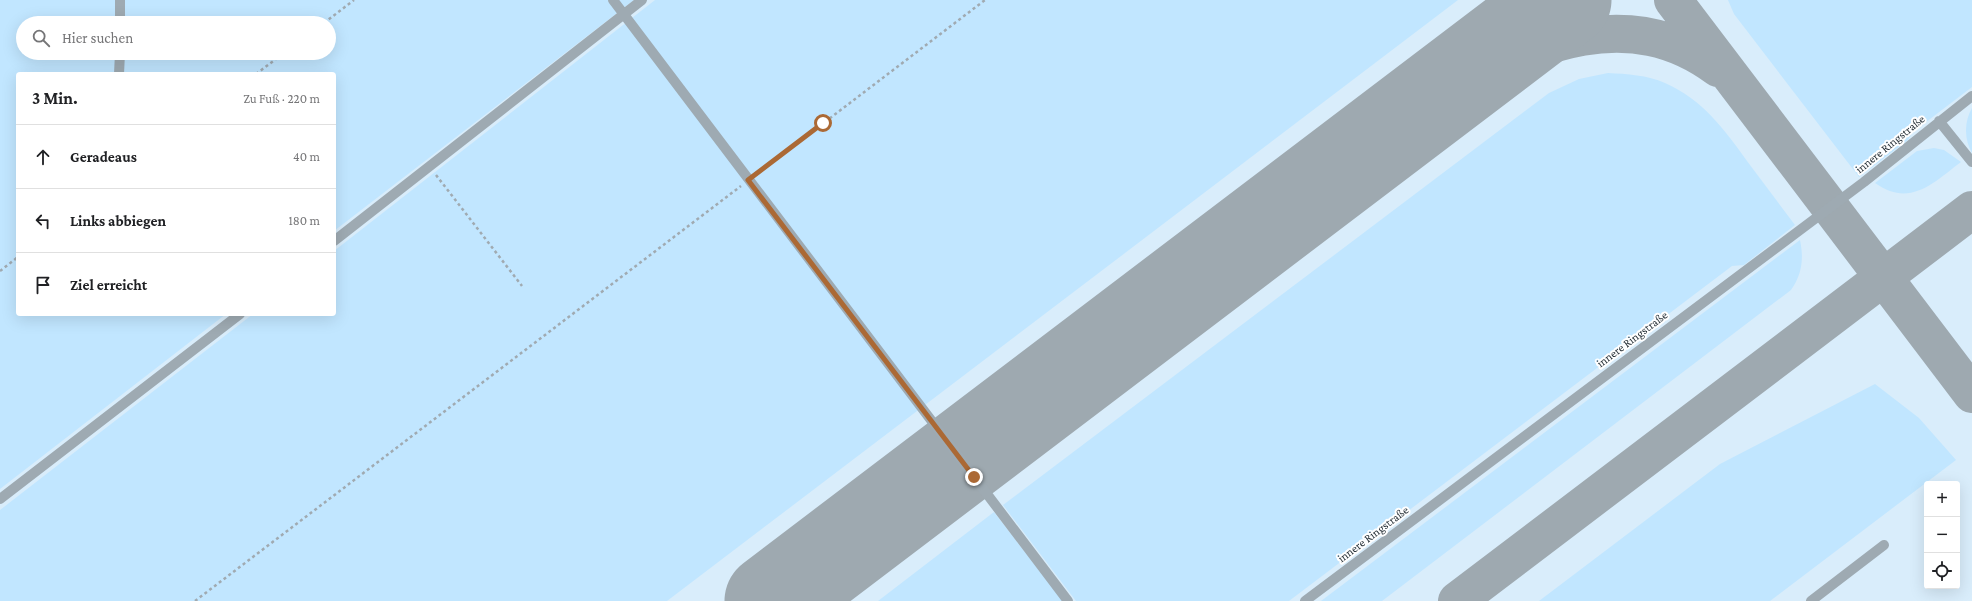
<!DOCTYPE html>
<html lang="de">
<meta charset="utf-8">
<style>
body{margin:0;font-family:"Crimson Pro",serif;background:#f6f6f6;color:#202124}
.controls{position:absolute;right:12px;bottom:12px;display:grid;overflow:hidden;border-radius:4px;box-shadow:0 4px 16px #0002}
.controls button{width:36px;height:36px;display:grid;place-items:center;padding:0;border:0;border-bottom:1px solid #e0e0e0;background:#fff;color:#202124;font:20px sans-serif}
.stop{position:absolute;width:12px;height:12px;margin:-9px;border:3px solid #ab6935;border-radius:50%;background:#fff}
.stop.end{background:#ab6935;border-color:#fff;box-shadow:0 1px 4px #0008}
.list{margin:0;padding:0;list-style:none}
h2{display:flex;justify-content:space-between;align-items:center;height:52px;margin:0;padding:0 16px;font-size:17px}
h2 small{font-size:13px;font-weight:400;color:#757577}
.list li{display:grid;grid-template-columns:26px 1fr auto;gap:12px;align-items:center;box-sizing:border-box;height:64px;padding:0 16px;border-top:1px solid #e0e0e0}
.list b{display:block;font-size:15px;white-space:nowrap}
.list em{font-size:13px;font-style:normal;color:#757577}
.icon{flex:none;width:22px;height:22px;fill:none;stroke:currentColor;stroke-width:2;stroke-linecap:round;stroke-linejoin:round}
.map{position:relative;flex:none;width:1972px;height:601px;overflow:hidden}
.search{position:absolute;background:#fff;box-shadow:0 4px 16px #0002;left:16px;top:16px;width:320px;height:44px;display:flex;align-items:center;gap:10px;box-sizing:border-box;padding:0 14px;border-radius:22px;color:#757577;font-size:15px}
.panel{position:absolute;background:#fff;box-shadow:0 4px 16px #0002;left:16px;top:72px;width:320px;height:244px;border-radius:4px}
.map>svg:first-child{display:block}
</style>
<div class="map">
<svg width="1972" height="601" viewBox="0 0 1972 601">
<rect width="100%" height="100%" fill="#e9f4fb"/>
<!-- built -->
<path fill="#d9edfb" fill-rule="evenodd" d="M0 0H1972V601H0ZM23 23H329V53H23ZM18 74H334V314H18ZM1927 484H1957V586H1927Z"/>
<!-- green -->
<path fill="#c1e6ff" d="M0 0H117V23H23V53H116V74H18V314H226L0 489Z
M123 0H634L334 231V74H123V53H329V23H123Z
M655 0H1458L667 601H0V510L253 314H334V251Z
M1728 0H1972V87L1913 132 1908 140 1859 177 1734 14Z
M1608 73C1627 74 1647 75 1665 83 1702 99 1724 129 1747 161 1763 182 1779 204 1795 225L1744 265 1732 266 1289 601H1076L1003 505 1549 93 1579 79Z
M1972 108V153C1964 140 1964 121 1972 108Z
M1934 148 1944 150 1961 162C1933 183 1910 208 1875 183L1917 151Z
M1800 240C1804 259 1802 274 1791 290L1382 601H1321Z
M1875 384 1919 418 1956 460 1770 601H1539L1720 464Z
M994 512 1063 601H878Z"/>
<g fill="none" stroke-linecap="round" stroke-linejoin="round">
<!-- taxiway -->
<path stroke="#9ea9b0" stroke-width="38" d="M1673 0 1972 394
M1448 88C1536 44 1629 2 1718 68
M1457 601 1972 210"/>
<!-- runway -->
<path stroke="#9ea9b0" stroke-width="95" d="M772 601 1564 0"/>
<!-- path -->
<path stroke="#a0aab1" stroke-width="2.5" stroke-dasharray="3 3" stroke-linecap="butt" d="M324 23 354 0
M256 74 284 53
M758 173 985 0
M436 175 522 286
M0 271 18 257
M195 601 741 186"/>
<!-- minor -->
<path stroke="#9eaab2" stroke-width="10" d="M613 0 1068 601
M120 23V0
M119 74 120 53
M1939 121 1972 162
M334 241 642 0
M0 499 240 314
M1305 601 1864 182 1972 96
M1811 601 1884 545"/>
</g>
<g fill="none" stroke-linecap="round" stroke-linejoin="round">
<!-- route -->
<path stroke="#ab6935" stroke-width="5" d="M823 123 748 180 974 477"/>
</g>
<g text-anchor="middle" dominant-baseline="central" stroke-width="4" stroke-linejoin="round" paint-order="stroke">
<!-- street labels -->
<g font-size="12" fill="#283239" stroke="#fff">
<text transform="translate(1890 144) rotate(-39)">innere Ringstraße</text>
<text transform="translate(1632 339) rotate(-37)">innere Ringstraße</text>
<text transform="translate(1373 534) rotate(-37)">innere Ringstraße</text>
</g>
</g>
</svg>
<div class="controls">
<button>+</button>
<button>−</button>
<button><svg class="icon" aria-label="locate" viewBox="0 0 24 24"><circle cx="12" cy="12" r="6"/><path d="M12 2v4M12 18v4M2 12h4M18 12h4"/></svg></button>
</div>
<div class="stop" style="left:823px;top:123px"></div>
<div class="stop end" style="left:974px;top:477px"></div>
<div class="search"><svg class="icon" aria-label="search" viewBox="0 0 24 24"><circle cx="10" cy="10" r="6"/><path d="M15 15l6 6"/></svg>Hier suchen</div>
<section class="panel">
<h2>3 Min.<small>Zu Fuß · 220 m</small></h2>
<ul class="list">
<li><svg class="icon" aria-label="ahead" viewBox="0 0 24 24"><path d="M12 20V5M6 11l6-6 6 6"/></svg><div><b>Geradeaus</b></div><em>40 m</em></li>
<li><svg class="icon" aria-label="left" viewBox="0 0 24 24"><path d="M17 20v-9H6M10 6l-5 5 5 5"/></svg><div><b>Links abbiegen</b></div><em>180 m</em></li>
<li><svg class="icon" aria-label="arrive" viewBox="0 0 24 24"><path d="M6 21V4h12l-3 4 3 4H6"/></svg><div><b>Ziel erreicht</b></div></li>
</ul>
</section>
</div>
